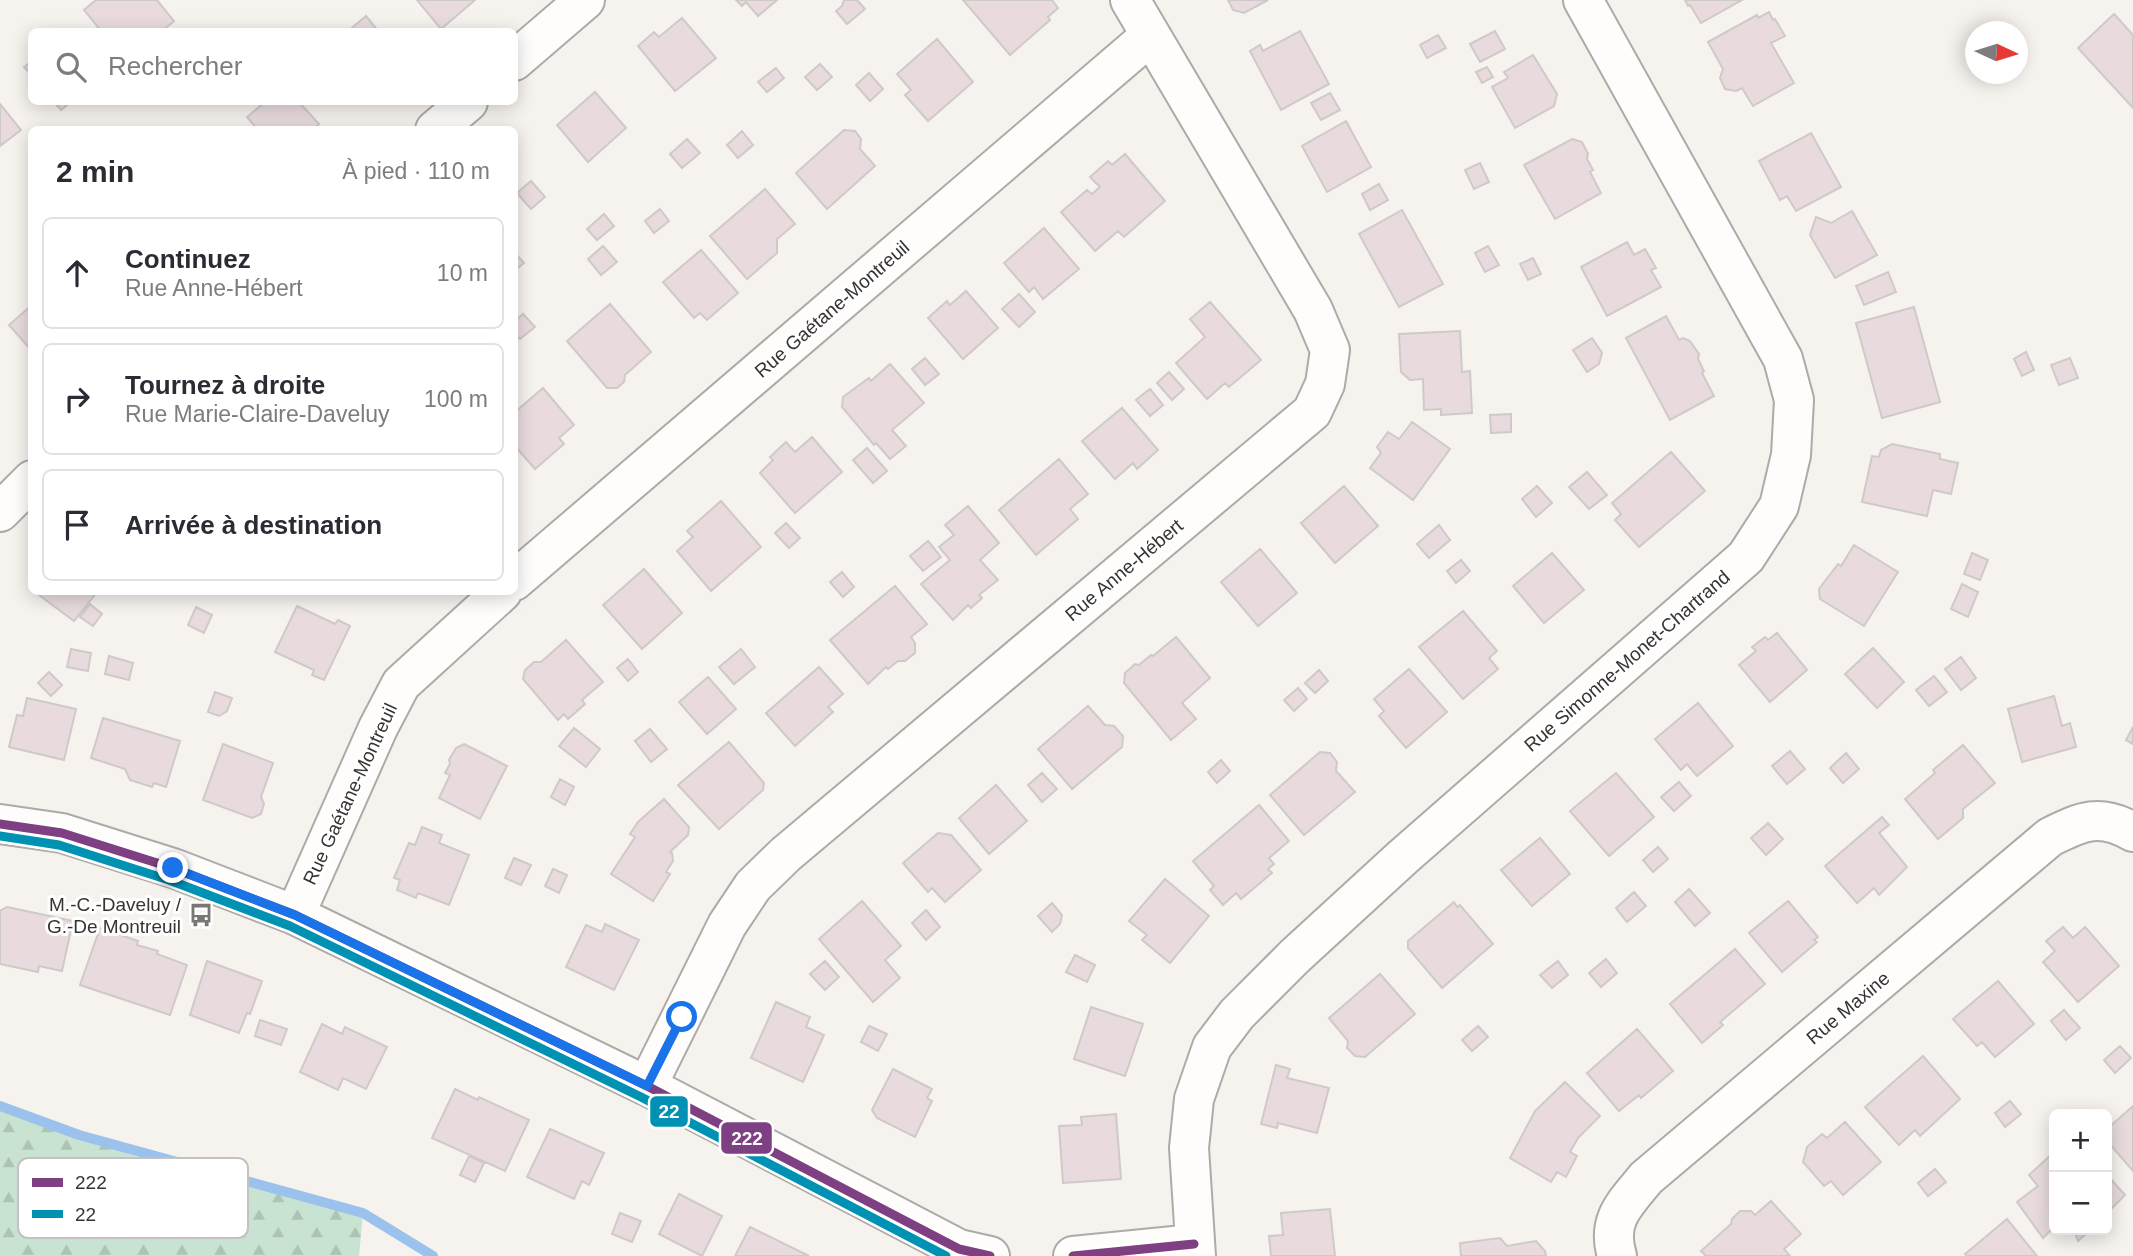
<!DOCTYPE html>
<html lang="fr">
<meta charset="utf-8">
<style>
body{margin:0;font-family:Arial,sans-serif;background:#f7f7f7;color:#2b2b33}
.controls{position:absolute;right:21px;bottom:21px;display:grid;overflow:hidden;border-radius:10px;box-shadow:0 4px 18px #0003}
.controls button{width:63px;height:63px;display:grid;place-items:center;padding:0;border:0;border-bottom:2px solid #e1e1e2;background:#fff;color:#2b2b33;font:35px sans-serif}
.compass{position:absolute;left:1965px;top:21px;width:63px;height:63px;border-radius:50%;background:#fff;box-shadow:0 4px 18px #0003;rotate:94deg}
.stop{position:absolute;width:21px;height:21px;margin:-16px;border:5px solid #1a73e8;border-radius:50%;background:#fff}
.stop.end{background:#1a73e8;border-color:#fff;box-shadow:0 2px 7px #0008}
.list{margin:0;padding:0;list-style:none}
h2{display:flex;justify-content:space-between;align-items:center;height:91px;margin:0;padding:0 28px;font-size:30px}
h2 small{font-size:23px;font-weight:400;color:#7c7c81}
.list li{display:grid;grid-template-columns:46px 1fr auto;gap:21px;align-items:center;box-sizing:border-box;height:112px;margin:0 14px 14px;padding:0 14px;border:2px solid #e1e1e2;border-radius:10px}
.list b{display:block;font-size:26px;white-space:nowrap}
.list p{margin:0;font-size:23px;white-space:nowrap;color:#7c7c81}
.list em{font-size:23px;font-style:normal;color:#7c7c81}
.icon{flex:none;width:38px;height:38px;fill:none;stroke:currentColor;stroke-width:2;stroke-linecap:round;stroke-linejoin:round}
.map{position:relative;flex:none;width:2133px;height:1256px;overflow:hidden}
.search{position:absolute;background:#fff;box-shadow:0 4px 18px #0003;left:28px;top:28px;width:490px;height:77px;display:flex;align-items:center;gap:18px;box-sizing:border-box;padding:0 24px;border-radius:10px;color:#7c7c81;font-size:26px}
.panel{position:absolute;background:#fff;box-shadow:0 4px 18px #0003;left:28px;top:126px;width:490px;height:469px;border-radius:10px}
.map>svg:first-child{display:block}
</style>
<div class="map">
<svg width="2133" height="1256" viewBox="0 0 2133 1256">
<defs>
<pattern id="forest-firs" width="22" height="20" patternUnits="userSpaceOnUse" patternTransform="scale(1.75)"><rect width="22" height="20" fill="#c9e3d2"/><path d="M5 1l3.5 6h-7zM16 11l3.5 6h-7z" fill="#adc3b5"/></pattern>
</defs>
<rect width="100%" height="100%" fill="#f6f2ee"/>
<!-- forest -->
<path fill="url(#forest-firs)" d="M0 1106 123 1150 363 1213 359 1256H0Z"/>
<g fill="none" stroke-linecap="round" stroke-linejoin="round">
<!-- stream -->
<path stroke="#9bc2ec" stroke-width="10" d="M0 1106 79 1135 363 1213 433 1256"/>
</g>
<!-- building -->
<path fill="#e9dbdd" stroke="#cecac9" stroke-width="2" d="M96 0H157L174 21 161 32H102L84 10Z
M417 0H475L441 29Z
M736 0H777L758 16 746 2 742 6Z
M844 0H857L865 9 847 24 836 11 842 6Z
M963 0H1052L1058 8 1048 17 1050 20 1010 55Z
M1228 0H1268L1244 13 1233 10Z
M1685 0H1742L1701 23 1690 5 1688 6Z
M1769 12 1773 20 1775 19 1785 36 1771 43 1794 83 1753 106 1742 88 1736 91 1725 89 1720 78 1723 69 1708 42 1757 15 1758 18Z
M2114 14 2133 35V108L2078 48Z
M366 16 379 32H347Z
M682 18 716 58 675 91 638 46 654 32 659 37Z
M1300 31 1329 84 1281 110 1250 51 1260 45 1263 51Z
M1495 31 1505 49 1480 62 1470 44Z
M1438 35 1446 48 1427 58 1420 45Z
M937 39 973 82 928 121 905 95 911 90 897 74Z
M1533 55 1557 94 1554 106 1515 128 1492 87 1508 78 1504 72Z
M32 61V75L24 67Z
M820 64 832 77 817 90 805 77Z
M1487 67 1493 77 1482 83 1476 72Z
M776 68 784 78 767 92 758 82Z
M869 73 883 89 870 101 856 85Z
M595 92 626 128 588 162 557 125Z
M1330 93 1340 110 1321 120 1311 103Z
M54 102H71L61 110Z
M265 102H299L319 124 313 130H258L247 117Z
M0 104 21 130 0 146Z
M1346 121 1371 167 1327 192 1302 146Z
M844 130 855 131 861 139 860 149 875 166 827 209 796 173Z
M742 131 753 145 738 158 727 145Z
M1811 133 1841 187 1796 211 1787 196 1780 200 1759 161Z
M687 139 700 153 682 168 670 154Z
M1572 139 1582 142 1588 154 1587 159 1593 170 1590 172 1601 193 1555 219 1524 165Z
M1125 154 1165 201 1124 237 1118 231 1095 251 1061 212 1087 190 1092 194 1100 187 1090 177 1108 161 1112 165Z
M1480 163 1489 182 1474 189 1465 170Z
M531 181 545 197 531 209 517 193Z
M1379 184 1388 200 1370 210 1362 194Z
M765 189 795 224 777 239V253L747 279 710 236Z
M660 209 669 221 654 233 645 221Z
M1402 210 1443 284 1399 307 1359 234Z
M1852 211 1877 255 1835 278 1810 235 1816 217 1831 223Z
M604 214 614 226 597 240 587 229Z
M1044 228 1079 269 1043 299 1034 287 1029 292 1004 263Z
M1627 242 1634 255 1645 249 1656 268 1651 270 1661 287 1607 316 1581 267Z
M603 246 617 262 601 275 588 259Z
M1488 246 1499 265 1485 272 1475 253Z
M701 250 738 293 707 320 700 313 694 318 663 282Z
M514 252 524 263 514 271Z
M1533 258 1541 274 1528 280 1520 264Z
M1888 272 1896 292 1864 305 1856 286Z
M966 291 998 328 963 359 928 318 947 301 950 305Z
M1019 294 1035 312 1019 327 1002 309Z
M1210 302 1261 360 1229 387 1225 383 1207 399 1176 363 1205 337 1190 319Z
M610 304 651 352 625 375 624 382 617 388H607L567 341Z
M32 305V351L9 325Z
M1914 307 1940 402 1882 418 1856 323Z
M523 314 535 327 520 339 514 333V322Z
M1666 316 1679 340 1683 338 1690 341 1699 354 1698 359 1704 371 1702 373 1714 396 1670 420 1626 338Z
M1460 331 1462 372 1470 371 1472 413 1441 415V409L1424 410 1423 379 1410 380 1401 372 1399 334Z
M1592 338 1602 353 1599 364 1587 372 1573 350Z
M2026 352 2034 370 2022 376 2014 359Z
M925 358 939 374 925 385 912 369Z
M2070 358 2078 378 2059 385 2051 365Z
M890 364 924 403 892 430 906 446 890 459 876 443 874 445 842 407 843 397 869 378 871 381Z
M1169 372 1184 389 1172 400 1157 383Z
M543 388 574 425 559 438 564 444 535 469 514 445V413Z
M1150 389 1163 405 1150 416 1136 400Z
M1122 408 1158 450 1137 469 1133 463 1115 479 1082 441Z
M1511 414V432L1491 433 1490 415Z
M1412 422 1450 449 1413 500 1370 468 1381 453 1377 447 1388 432 1399 439Z
M812 437 842 472 795 513 760 473 773 460 770 457 786 442 795 452Z
M1892 444 1940 454V459L1958 463 1951 494 1933 490 1927 516 1862 502 1872 456 1879 457 1881 450Z
M867 448 887 471 873 483 853 460Z
M1671 452 1705 491 1639 547 1615 520 1621 514 1612 503Z
M1059 459 1088 494 1070 509 1078 519 1036 555 999 510Z
M1587 472 1607 495 1589 509 1569 487Z
M1344 486 1378 526 1335 563 1301 523Z
M1537 486 1552 503 1536 517 1522 499Z
M721 501 761 547 711 591 677 551 693 537 687 531Z
M968 506 999 543 980 560 998 580 979 595 982 598 971 608 968 605 953 620 921 584 950 560 939 547 954 535 945 525Z
M786 523 800 538 789 548 775 533Z
M1439 525 1450 540 1429 558 1417 544Z
M928 541 941 557 923 571 910 556Z
M1854 545 1898 572 1864 626 1820 599 1819 589 1838 564 1841 566Z
M1260 549 1297 593 1258 626 1221 582Z
M1552 553 1584 590 1544 623 1513 586Z
M1972 553 1988 560 1980 580 1964 574Z
M1461 560 1470 571 1456 583 1447 571Z
M644 569 682 613 642 649 603 605Z
M842 572 854 587 843 597 830 582Z
M1962 584 1978 592 1968 617 1951 609Z
M895 586 927 624 911 637 915 643V653L905 661H898L888 669 886 667 868 684 830 640Z
M35 592H97L74 621Z
M90 604 102 614 93 626 80 617Z
M297 606 335 624 338 620 350 626 324 680 312 675 314 670 275 652Z
M196 607 212 615 204 633 188 625Z
M1463 611 1497 651 1489 658 1498 669 1463 699 1419 647Z
M1777 633 1807 670 1770 702 1739 665 1756 651 1752 647 1765 637 1768 640Z
M1176 637 1210 678 1182 703 1196 719 1171 740 1124 683 1125 673 1135 664 1139 665 1151 655 1153 656Z
M566 640 603 682 582 700 585 704 568 719 564 714 558 720 523 679 525 670 534 662H541Z
M1873 648 1904 682 1877 708 1845 674Z
M71 649 91 653 88 671 67 667Z
M741 649 755 667 734 684 719 667Z
M109 656 133 663 129 680 105 674Z
M1961 657 1976 678 1961 690 1945 669Z
M628 659 638 672 628 681 617 668Z
M819 667 843 694 828 707 833 712 795 746 766 713Z
M1409 669 1447 712 1406 748 1379 716 1384 711 1374 699Z
M1319 670 1328 681 1315 693 1305 683Z
M49 672 62 685 51 696 38 683Z
M1934 676 1947 692 1929 706 1916 690Z
M708 677 736 709 707 734 679 702Z
M1298 688 1307 699 1294 711 1284 700Z
M215 692 232 698 227 711 219 716 208 712Z
M2054 696 2062 726 2070 723 2076 747 2022 762 2008 709Z
M27 698 76 709 64 760 9 747 17 715 23 716Z
M1698 703 1733 746 1697 776 1687 764 1681 770 1655 739Z
M1088 706 1105 725 1114 726 1123 736 1122 747 1072 789 1038 749Z
M103 718 180 741 166 787 154 783 152 787 130 780 125 769 91 758Z
M2133 727V744L2126 740Z
M574 728 600 749 586 767 559 746Z
M650 729 667 749 651 762 635 741Z
M729 742 764 783 763 790 719 829 678 785Z
M223 744 273 763 261 797 264 804 261 814 252 818 203 800Z
M464 744 507 766 480 819 439 798 450 775 445 773 450 764 449 760 456 748Z
M1963 745 1995 783 1963 809V818L1938 839 1905 799 1935 773 1933 770Z
M1790 751 1805 769 1787 784 1772 766Z
M1320 752 1330 753 1337 762 1336 771 1355 792 1304 835 1270 795Z
M1846 753 1859 769 1843 783 1830 768Z
M1221 760 1230 771 1217 783 1208 772Z
M1042 773 1057 789 1042 802 1028 785Z
M1616 773 1654 817 1609 856 1570 811Z
M560 779 574 787 565 805 551 797Z
M1679 782 1691 796 1674 811 1661 797Z
M996 785 1027 821 989 854 959 818Z
M664 799 689 827 688 835 670 852 672 853 673 861 666 872 670 874 653 901 611 874 635 837 630 834 638 822Z
M1259 805 1289 841 1269 858 1274 864 1268 869 1272 873 1241 899 1236 893 1223 905 1210 890 1214 886 1193 861Z
M1882 817 1889 825 1879 833 1907 867 1879 895 1874 888 1857 903 1825 866Z
M1768 823 1783 839 1766 855 1751 838Z
M422 827 442 835 439 843 469 855 449 905 418 893 416 898 397 890 400 880 394 878 409 843 415 845Z
M938 833 951 835 981 870 945 902 932 888 928 892 903 863Z
M1540 838 1570 874 1532 906 1501 870Z
M1658 847 1668 859 1653 872 1643 860Z
M514 858 531 865 521 885 505 878Z
M553 869 567 875 559 893 545 886Z
M1165 879 1209 916 1170 963 1142 940 1147 935 1129 921Z
M1689 889 1710 913 1695 926 1675 902Z
M1634 892 1646 906 1627 922 1616 908Z
M862 901 901 946 885 960 900 978 873 1002 819 939Z
M1788 901 1818 937 1814 940 1817 942 1782 972 1749 933Z
M1454 902 1457 907 1460 905 1493 944 1442 988 1408 948V941Z
M1052 903 1062 915 1060 924 1052 932 1038 916Z
M7 907 73 921 62 971 39 966 38 972 0 964V911Z
M926 910 940 927 926 940 912 923Z
M605 924 639 940 614 990 566 967 586 925 602 932Z
M2063 927 2073 938 2085 927 2119 966 2078 1002 2043 962 2055 951 2046 941Z
M100 928 138 941 137 945 158 951 157 954 187 965 170 1015 80 985Z
M1735 949 1765 984 1720 1022 1723 1025 1702 1043 1670 1004Z
M1075 955 1095 965 1087 982 1066 972Z
M1606 959 1617 973 1601 987 1589 973Z
M207 961 262 981 250 1014 247 1013 239 1033 190 1015Z
M825 961 839 977 825 990 810 974Z
M1558 961 1568 975 1552 988 1540 975Z
M1380 974 1415 1014 1365 1057 1355 1056 1347 1048 1348 1041 1329 1018Z
M1998 981 2034 1024 1995 1057 1982 1042 1977 1046 1953 1019Z
M776 1002 810 1017 806 1027 824 1035 803 1082 751 1058Z
M1091 1007 1143 1024 1125 1076 1074 1059Z
M2064 1010 2080 1028 2066 1040 2051 1021Z
M260 1020 287 1029 281 1045 255 1036Z
M322 1024 342 1034 345 1027 387 1047 366 1089 343 1078 338 1090 300 1072Z
M869 1026 887 1034 878 1051 861 1042Z
M1478 1026 1488 1037 1472 1051 1462 1040Z
M1637 1029 1673 1071 1641 1098 1639 1095 1619 1111 1587 1073Z
M2120 1046 2131 1058 2115 1073 2104 1060Z
M1923 1056 1960 1099 1920 1136 1915 1130 1899 1145 1865 1107Z
M1276 1065 1290 1069 1287 1078 1329 1088 1317 1133 1278 1123 1277 1128 1261 1124Z
M893 1069 932 1089 927 1098 932 1101 915 1137 877 1118 872 1110Z
M1565 1082 1600 1116 1578 1138 1570 1152 1577 1156 1566 1177 1557 1172 1551 1182 1510 1158 1535 1111Z
M455 1089 478 1100 479 1097 529 1120 505 1171 432 1138Z
M2010 1101 2021 1114 2005 1127 1995 1113Z
M2133 1106V1171L2107 1141V1129Z
M1116 1114 1121 1179 1063 1183 1059 1126 1082 1125 1081 1117Z
M1845 1122 1881 1162 1843 1195 1831 1181 1824 1186 1803 1162 1807 1147 1822 1134 1827 1138Z
M550 1129 604 1153 589 1185 582 1181 574 1199 527 1177Z
M2054 1152V1227L2043 1238 2017 1202 2038 1186 2029 1175Z
M469 1156 484 1163 475 1182 460 1175Z
M1935 1169 1946 1182 1928 1196 1918 1183Z
M2107 1175 2125 1195 2107 1213Z
M679 1194 722 1216 702 1256 659 1234Z
M1771 1201 1801 1234 1784 1249 1790 1256H1706L1701 1251 1731 1224 1732 1219 1740 1211H1751L1755 1215Z
M1330 1209 1335 1256H1271L1269 1236 1283 1235 1281 1213Z
M620 1213 641 1221 632 1242 612 1234Z
M2007 1219 2037 1256H1967L1965 1254Z
M750 1227 809 1256H735Z
M2074 1230H2090L2078 1241Z
M1500 1238 1507 1246 1536 1241 1545 1251 1546 1256H1461L1460 1243Z"/>
<g fill="none" stroke-linecap="round" stroke-linejoin="round">
<!-- street casing -->
<g stroke="#adaaa8" stroke-width="42">
<path id="street" d="M514 61 585 0
M435 130 468 102
M0 512 32 480
M514 581 1150 36
M0 824 62 833 173 868 295 915 647 1086 959 1249 990 1256
M295 915 378 728 401 684 502 592
M647 1086 727 925 753 886 786 854 1312 412 1325 384 1330 350 1313 310 1130 0
M1073 1256 1194 1244
M1196 1256 1189 1148 1194 1099 1212 1047 1237 1014 1295 956 1403 857 1746 557 1779 506 1791 455 1794 400 1783 359 1583 0
M1617 1256C1606 1220 1625 1204 1646 1178L2050 837C2082 821 2100 813 2133 832"/>
</g>
<!-- street -->
<use href="#street" stroke="#fefdfc" stroke-width="38"/>
<!-- bus-1 casing -->
<g stroke="#fff" stroke-width="14">
<path id="bus-1" d="M0 824 62 833 173 868 295 915 647 1086 959 1249 990 1256
M1073 1256 1194 1244"/>
</g>
<!-- bus-2 casing -->
<g stroke="#fff" stroke-width="14">
<path id="bus-2" d="M0 836 59 845 169 880 290 926 641 1097 946 1256"/>
</g>
<!-- bus-1 -->
<use href="#bus-1" stroke="#7e4082" stroke-width="9"/>
<!-- bus-2 -->
<use href="#bus-2" stroke="#0091b3" stroke-width="9"/>
</g>
<g fill="none" stroke-linecap="round" stroke-linejoin="round">
<!-- route -->
<path stroke="#1a73e8" stroke-width="9" d="M173 868 295 915 647 1086 682 1017"/>
</g>
<!-- icons -->
<defs>
<g id="bus-bare" transform="scale(1.89)"><path d="M-5-6H5V4H4V6H2V4H-2V6H-4V4H-5ZM-3.5-4V0h7V-4ZM-3.5 1.2v1.5H-2V1.2ZM2 1.2v1.5H3.5V1.2Z" fill="#7a7674" stroke="#fff" stroke-width="2.5" paint-order="stroke"/></g>
</defs>
<g fill-rule="evenodd">
<use href="#bus-bare" x="201" y="915"/>
</g>
<g text-anchor="middle" dominant-baseline="central" stroke-width="6" stroke-linejoin="round" paint-order="stroke">
<!-- street labels -->
<g font-size="19" fill="#383432" stroke="#fff">
<text transform="translate(832 309) rotate(-41)">Rue Gaétane-Montreuil</text>
<text transform="translate(1124 570) rotate(-40)">Rue Anne-Hébert</text>
<text transform="translate(1627 661) rotate(-41)">Rue Simonne-Monet-Chartrand</text>
<text transform="translate(350 794) rotate(-65)">Rue Gaétane-Montreuil</text>
<text transform="translate(1848 1008) rotate(-40)">Rue Maxine</text>
</g>
<!-- poi labels -->
<g font-size="19" fill="#383432" stroke="#fff" text-anchor="end">
<text x="181" y="904">M.-C.-Daveluy /<tspan x="181" dy="22">G.-De Montreuil</tspan></text>
</g>
</g>
<!-- legend -->
<rect x="18" y="1158" width="230" height="80" rx="10" fill="#fff" stroke="#c3c2c2" stroke-width="2"/>
<rect x="32" y="1178" width="31" height="9" fill="#7e4082"/>
<rect x="32" y="1210" width="31" height="8" fill="#0091b3"/>
<g font-size="19" fill="#383432">
<text x="75" y="1189">222</text>
<text x="75" y="1221">22</text>
</g>
<g stroke="#fff" stroke-width="2.5">
<rect x="649" y="1095" width="40" height="33" rx="7" fill="#0091b3"/>
<rect x="720" y="1121" width="53" height="34" rx="7" fill="#7e4082"/>
</g>
<g font-size="19" text-anchor="middle" font-weight="bold" fill="#fff">
<text x="669" y="1118">22</text>
<text x="747" y="1145">222</text>
</g>
</svg>
<div class="controls">
<button>+</button>
<button>−</button>
</div>
<svg class="compass" viewBox="-18 -18 36 36"><path d="M0-13l5 13h-10z" fill="#e53935"/><path d="M0 13l5-13h-10z" fill="#7c7c81"/></svg>
<div class="stop" style="left:682px;top:1017px"></div>
<div class="stop end" style="left:173px;top:868px"></div>
<div class="search"><svg class="icon" aria-label="search" viewBox="0 0 24 24"><circle cx="10" cy="10" r="6"/><path d="M15 15l6 6"/></svg>Rechercher</div>
<section class="panel">
<h2>2 min<small>À pied · 110 m</small></h2>
<ul class="list">
<li><svg class="icon" aria-label="ahead" viewBox="0 0 24 24"><path d="M12 20V5M6 11l6-6 6 6"/></svg><div><b>Continuez</b><p>Rue Anne-Hébert</p></div><em>10 m</em></li>
<li><svg class="icon" aria-label="right" viewBox="0 0 24 24"><path d="M7 20v-9h11M14 6l5 5-5 5"/></svg><div><b>Tournez à droite</b><p>Rue Marie-Claire-Daveluy</p></div><em>100 m</em></li>
<li><svg class="icon" aria-label="arrive" viewBox="0 0 24 24"><path d="M6 21V4h12l-3 4 3 4H6"/></svg><div><b>Arrivée à destination</b></div></li>
</ul>
</section>
</div>
